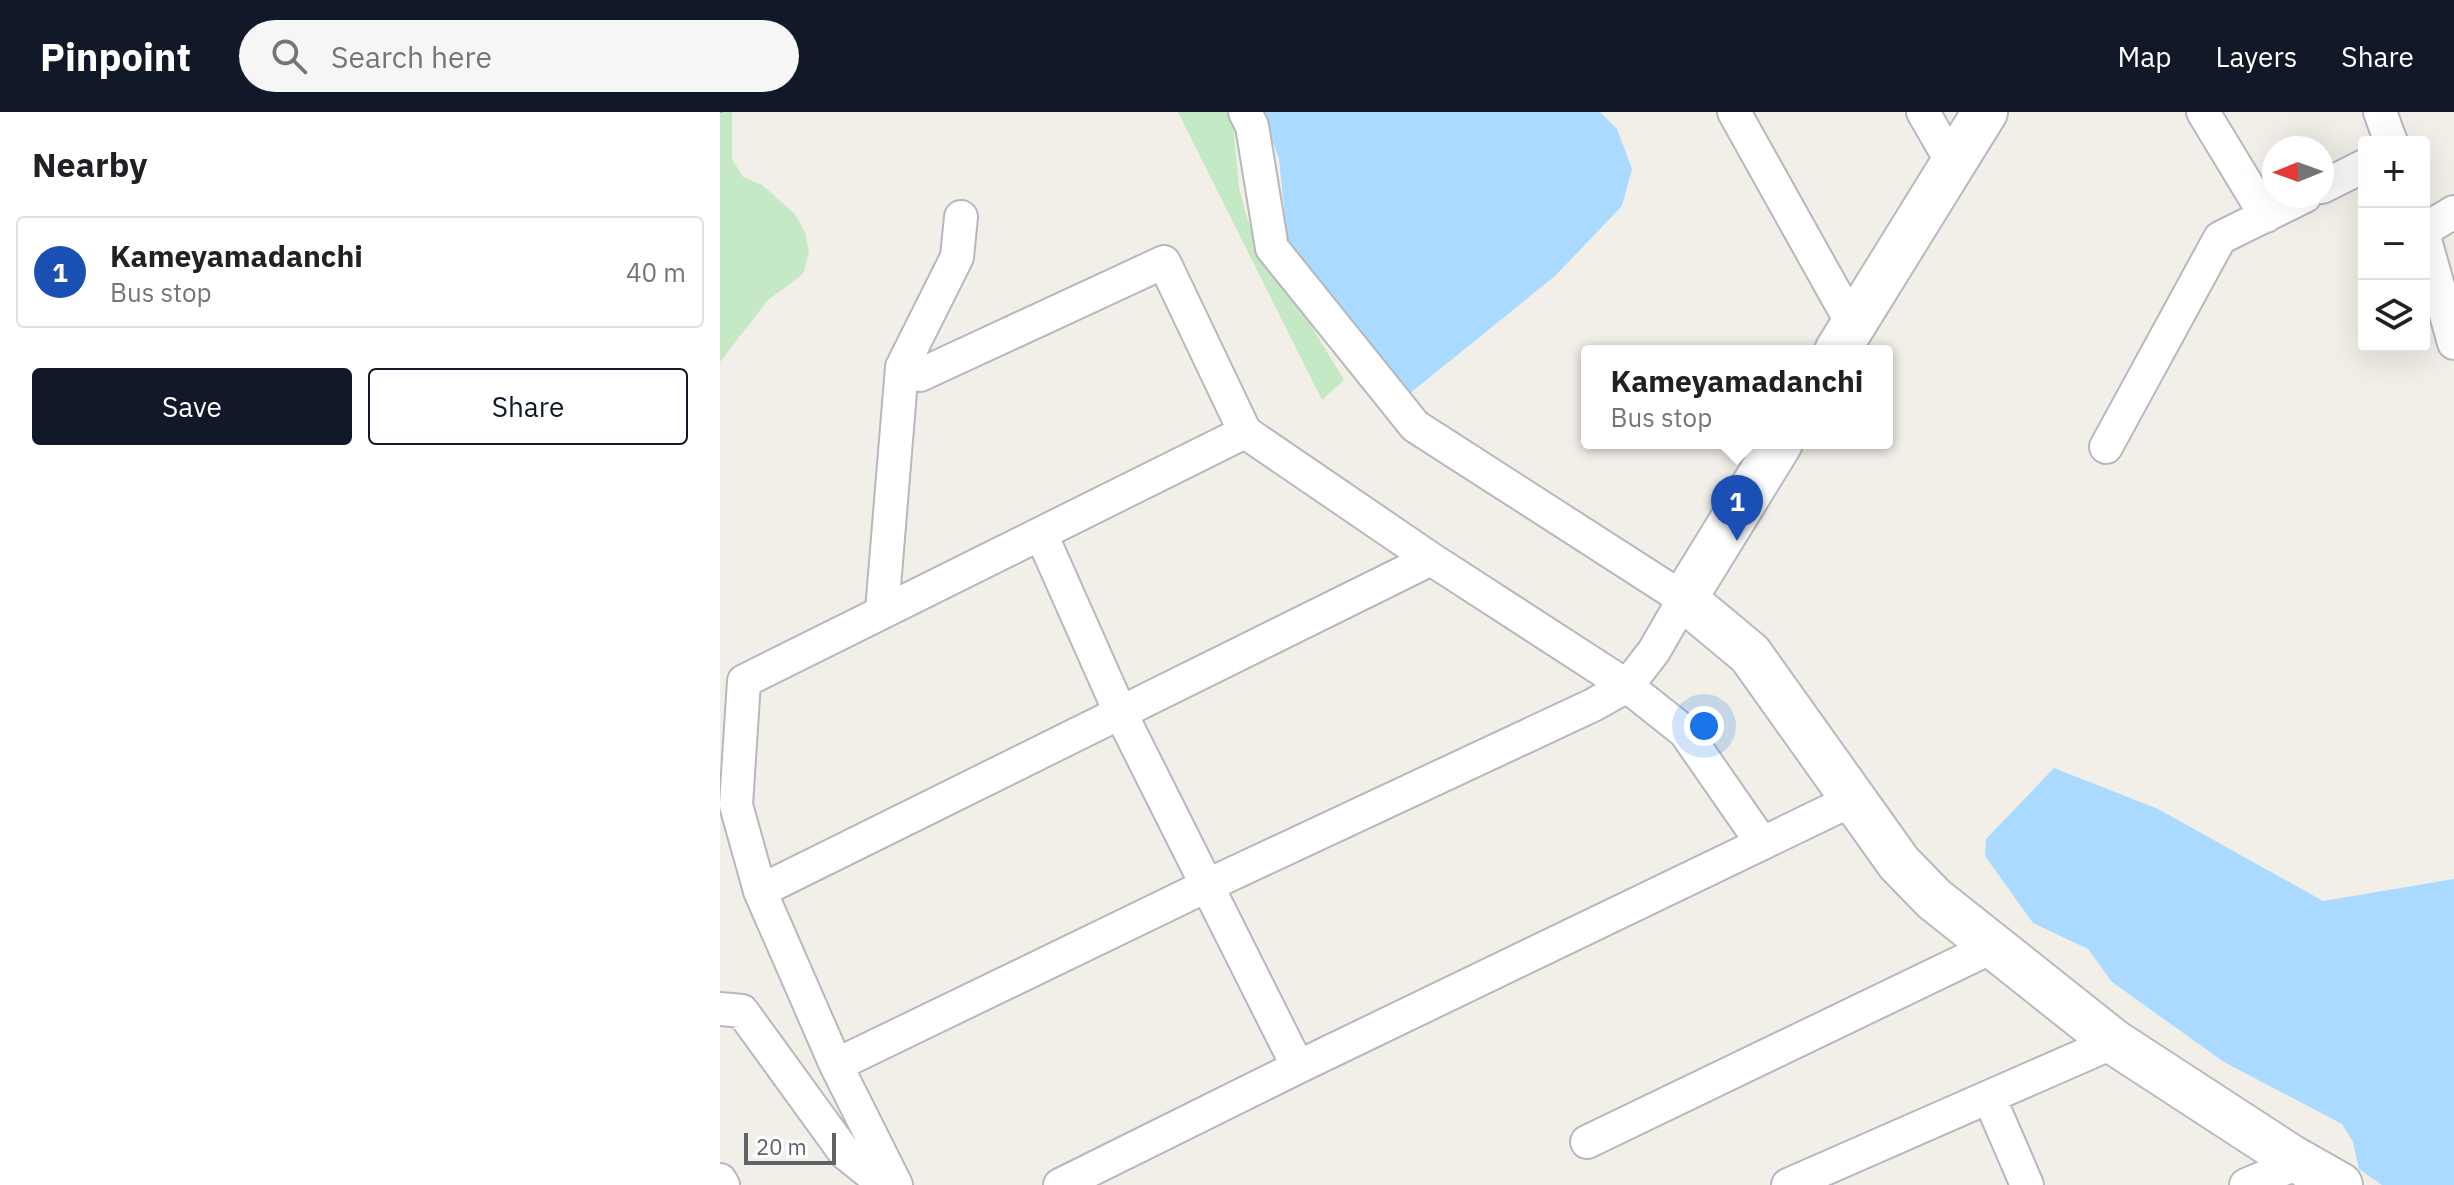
<!DOCTYPE html>
<meta charset="utf-8">
<style>
body{margin:0;font-family:"IBM Plex Sans",sans-serif;background:#f6f6f6;color:#202124}
.controls{position:absolute;right:24px;top:24px;display:grid;overflow:hidden;border-radius:8px;box-shadow:0 8px 32px #0002}
.controls button{width:72px;height:72px;display:grid;place-items:center;padding:0;border:0;border-bottom:2px solid #e0e0e0;background:#fff;color:#202124;font:40px sans-serif}
.compass{position:absolute;left:1542px;top:24px;width:72px;height:72px;border-radius:50%;background:#fff;box-shadow:0 8px 32px #0002;rotate:269deg}
.scale{position:absolute;left:24px;bottom:20px;width:92px;box-sizing:border-box;padding-left:8px;border:4px solid #5f6368;border-top:0;font-size:22px;line-height:28px;white-space:nowrap;color:#5f6368;-webkit-text-stroke:6px #fff;paint-order:stroke}
.you{position:absolute;left:984px;top:614px;width:28px;height:28px;margin:-20px;border:6px solid #fff;border-radius:50%;background:#1a73e8;box-shadow:0 0 0 12px #1a73e833}
.badge{display:grid;place-items:center;width:52px;height:52px;border-radius:50%;background:#111827;color:#fff;font-size:26px;font-weight:700}
.pin{position:absolute;translate:-50% -66px;filter:drop-shadow(0 2px 4px #0008)}
.pin::after{content:'';position:absolute;top:42px;width:28px;height:24px;background:inherit;clip-path:polygon(0 0,100% 0,50% 100%)}
.popup{position:absolute;left:861px;top:233px;width:312px;height:104px;box-sizing:border-box;display:grid;place-content:center;border-radius:8px;background:#fff;filter:drop-shadow(0 2px 6px #0005);font-size:26px;white-space:nowrap;color:#757577}
.popup b{font-size:30px;color:#202124}
.popup::after{content:'';position:absolute;left:50%;top:100%;margin-left:-16px;border:16px solid transparent;border-top-color:#fff}
.list{margin:0;padding:0;list-style:none}
h2{display:flex;justify-content:space-between;align-items:center;height:104px;margin:0;padding:0 32px;font-size:34px}
h2 small{font-size:26px;font-weight:400;color:#757577}
.list li{display:grid;grid-template-columns:52px 1fr auto;gap:24px;align-items:center;box-sizing:border-box;height:112px;margin:0 16px 16px;padding:0 16px;border:2px solid #e0e0e0;border-radius:8px}
.list b{display:block;font-size:30px;white-space:nowrap}
.list p{margin:0;font-size:26px;white-space:nowrap;color:#757577}
.list em{font-size:26px;font-style:normal;color:#757577}
.actions{display:flex;gap:16px;padding:24px 32px}
.actions a{flex:1;padding:18px 0;border:2px solid #111827;border-radius:8px;text-align:center;font-size:28px;color:#111827}
.actions .main{background:#111827;color:#fff}
.icon{flex:none;width:44px;height:44px;fill:none;stroke:currentColor;stroke-width:2;stroke-linecap:round;stroke-linejoin:round}
.map{position:relative;flex:none;width:1734px;height:1073px;overflow:hidden}
header{display:flex;align-items:center;gap:48px;box-sizing:border-box;height:112px;padding:0 40px;background:#111827;color:#fff}
header strong{font-size:38px}
nav{display:flex;gap:44px;margin-inline-start:auto;font-size:28px}
.search{width:560px;height:72px;background:#f6f6f6;display:flex;align-items:center;gap:20px;box-sizing:border-box;padding:0 28px;border-radius:44px;color:#757577;font-size:30px}
main{display:flex}
aside{flex:1;background:#fff}
.map>svg:first-child{display:block}
</style>
<header>
<strong>Pinpoint</strong>
<div class="search"><svg class="icon" aria-label="search" viewBox="0 0 24 24"><circle cx="10" cy="10" r="6"/><path d="M15 15l6 6"/></svg>Search here</div>
<nav><a>Map</a><a>Layers</a><a>Share</a></nav>
</header>
<main>
<aside>
<h2>Nearby<small></small></h2>
<ul class="list">
<li><span class="badge" style="background:#1a4fb4">1</span><div><b>Kameyamadanchi</b><p>Bus stop</p></div><em>40 m</em></li>
</ul>
<div class="actions"><a class="main">Save</a><a>Share</a></div>
</aside>
<div class="map">
<svg width="1734" height="1073" viewBox="0 0 1734 1073">
<rect width="100%" height="100%" fill="#f1efe8"/>
<!-- green -->
<path fill="#c5e8c5" d="M0 0H12V47L23 65 42 73 75 102 85 120 89 141 83 162 48 188 0 250Z
M458 0H512L519 76 528 109 624 268 602 288Z"/>
<!-- water -->
<path fill="#aadaff" d="M542 0H880L897 17 912 57 902 94 835 164 689 282 576 143 567 124 559 47Z
M1334 656 1438 697 1603 789 1734 767V1073H1662L1639 1057 1633 1030 1622 1012 1504 950 1392 870 1368 837 1313 811 1265 744 1266 727Z"/>
<g fill="none" stroke-linecap="round" stroke-linejoin="round">
<!-- street casing -->
<g stroke="#b5b8bc" stroke-width="36">
<path id="street" d="M1014 0 1133 213
M1203 0 1233 52
M1483 0 1546 104
M1660 0 1671 30
M1602 75 1644 54
M1704 118 1734 100
M1704 124 1734 231
M182 255 237 145 241 105
M1386 335 1500 126 1585 84
M321 422 400 600 578 955
M162 499 182 255 200 263 444 150 525 320 711 447 907 574 965 620 1042 731
M40 779 711 447
M0 897 22 899 125 1041 165 1073
M116 953 486 774 873 593 907 574 934 539 964 487 695 314 552 136 532 14 525 0
M1269 985 1307 1073
M867 1030 1272 835
M0 1068 3 1073
M176 1073 116 953 40 779 16 693 24 569 525 320
M340 1073 578 955 1134 687
M1068 1073 1394 930
M1526 1073 1580 1050"/>
</g>
<!-- secondary casing -->
<g stroke="#b6babf" stroke-width="48">
<path id="secondary" d="M1117 239 1265 0
M1060 331 964 487 1030 542 1179 751 1214 787 1394 930 1569 1044 1620 1073"/>
</g>
<!-- path -->
<path stroke="#9cc7a9" stroke-width="5" stroke-dasharray="8 4" stroke-linecap="butt" d="M0 1V0"/>
<!-- street -->
<use href="#street" stroke="#fff" stroke-width="32"/>
<!-- secondary -->
<use href="#secondary" stroke="#fff" stroke-width="44"/>
</g>
</svg>
<div class="controls">
<button>+</button>
<button>−</button>
<button><svg class="icon" aria-label="layers" viewBox="0 0 24 24"><path d="M12 4l9 5-9 5-9-5zM3 14l9 5 9-5"/></svg></button>
</div>
<svg class="compass" viewBox="-18 -18 36 36"><path d="M0-13l5 13h-10z" fill="#e53935"/><path d="M0 13l5-13h-10z" fill="#757577"/></svg>
<div class="scale">20 m</div>
<div class="you"></div>
<div class="pin badge" style="left:1017px;top:429px;background:#1a4fb4">1</div>
<div class="popup"><b>Kameyamadanchi</b>Bus stop</div>
</div>
</main>
